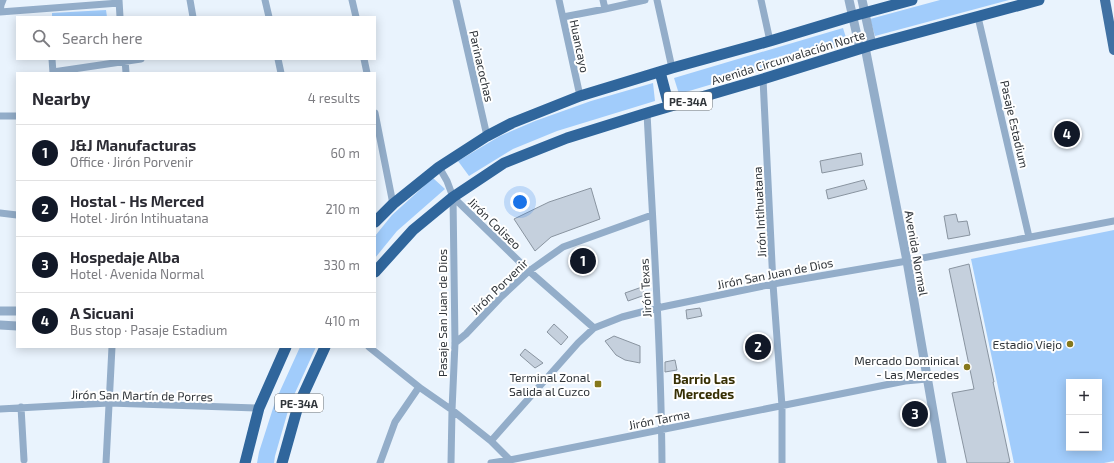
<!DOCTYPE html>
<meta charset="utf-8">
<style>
body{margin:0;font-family:"Exo 2",sans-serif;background:#f2f2f3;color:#2b2b33}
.controls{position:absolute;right:12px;bottom:12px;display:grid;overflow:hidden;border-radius:0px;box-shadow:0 2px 10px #0003}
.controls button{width:36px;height:36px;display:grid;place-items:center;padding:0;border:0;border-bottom:1px solid #e1e1e2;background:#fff;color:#2b2b33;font:20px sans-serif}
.you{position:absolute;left:520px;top:202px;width:14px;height:14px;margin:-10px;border:3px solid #fff;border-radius:50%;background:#1a73e8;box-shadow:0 0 0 6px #1a73e833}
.badge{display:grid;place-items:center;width:26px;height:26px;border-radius:50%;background:#111827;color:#fff;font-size:13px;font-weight:700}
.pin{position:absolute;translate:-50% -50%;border:2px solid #fff;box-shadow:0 1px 4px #0006}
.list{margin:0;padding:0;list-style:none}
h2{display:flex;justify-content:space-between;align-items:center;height:52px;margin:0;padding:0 16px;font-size:17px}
h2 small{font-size:13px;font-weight:400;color:#7c7c81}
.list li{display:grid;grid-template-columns:26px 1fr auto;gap:12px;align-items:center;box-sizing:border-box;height:56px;padding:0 16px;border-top:1px solid #e1e1e2}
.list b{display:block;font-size:15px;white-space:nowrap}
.list p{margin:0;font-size:13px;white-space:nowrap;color:#7c7c81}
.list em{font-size:13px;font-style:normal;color:#7c7c81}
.icon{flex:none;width:22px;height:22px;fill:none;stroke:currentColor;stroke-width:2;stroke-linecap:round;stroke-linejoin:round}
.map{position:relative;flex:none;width:1114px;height:463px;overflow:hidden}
.search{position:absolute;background:#fff;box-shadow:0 2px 10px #0003;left:16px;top:16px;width:360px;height:44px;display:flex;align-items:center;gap:10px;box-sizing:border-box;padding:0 14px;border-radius:0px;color:#7c7c81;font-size:15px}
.panel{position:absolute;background:#fff;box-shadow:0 2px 10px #0003;left:16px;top:72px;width:360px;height:276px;border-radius:0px}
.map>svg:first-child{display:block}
</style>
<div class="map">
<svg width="1114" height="463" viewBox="0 0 1114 463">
<rect width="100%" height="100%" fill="#e9f3fd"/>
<!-- green -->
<path fill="#a1ccfb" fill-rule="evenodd" d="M940 0H1009L875 36 870 19Z
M106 10 107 17H52V13Z
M843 28 848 44 679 94 674 78Z
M653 83 655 101 557 131 513 149 469 176 458 161 500 136 535 121 591 101Z
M433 178 445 189 397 231 375 258V236L392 215Z
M1114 230V461L1104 463H1014L971 259ZM1069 382H1099V448H1069Z
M300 347H316L290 404 275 456 274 463H257L259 452 275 402Z"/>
<!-- building -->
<path fill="#c5d0dd" stroke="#8994a0" d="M861 153 863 165 822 173 820 161Z
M864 180 867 189 828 199 826 190Z
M591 188 600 219 551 237 535 251 514 219 549 202Z
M956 214 958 222 967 221 970 235 948 239 944 216Z
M969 264 994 382H993L1010 462 1006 463H967L952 393 974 389 949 269Z
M642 287 645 295 628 301 625 293Z
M700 308 702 316 687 319 686 310Z
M554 324 568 337 561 345 547 332Z
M614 336 640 346V363L625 360 616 355 605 341Z
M525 349 543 363 535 368 520 355Z
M675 360 677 370 665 372V362Z"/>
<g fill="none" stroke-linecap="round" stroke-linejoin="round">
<!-- minor -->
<path stroke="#93adc9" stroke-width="7" d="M119 0 120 17
M190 0 193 17
M265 0 269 17
M352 0 356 17
M456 0 487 136
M559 0 580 96
M603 0 605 9
M657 0 672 68
M761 0 770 41
M0 12 119 3
M0 12 1 5 3 0
M563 17 605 9 645 0
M978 17 1029 237
M52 59 53 73
M125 59 126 73
M278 59 281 73
M364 59 367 73
M53 72 141 59
M763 79 773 284 782 406V463
M375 113 393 204
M647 113C653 229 661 346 662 463
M0 116H17
M439 167 447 181 453 197 455 343 452 410 451 463
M453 197 529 271 594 328
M0 213 17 215
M455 343 466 334 500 298 529 271 563 247 652 215
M369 347 419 387 452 410 491 441 510 460
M21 407 24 460
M0 409 109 403 259 408
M491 441 578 343 594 328 622 317 657 308 773 284 907 261 1114 221
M106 463 112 347
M380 463 395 422 419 387
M491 463 510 460 905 381 927 379"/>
<!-- tertiary -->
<path stroke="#93adc9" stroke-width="9" d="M849 0 860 49
M862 0 872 45
M865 47 907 261 942 463
M0 311H17
M0 325 17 326"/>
<!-- primary -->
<path stroke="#4171a3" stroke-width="10" d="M1105 0 1114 50"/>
<!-- trunk -->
<path stroke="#30669c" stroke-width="11" d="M660 72 669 106
M375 222 393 204 439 167 487 136 512 123 580 96 672 68 770 41 853 16 912 0
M375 272 413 230 453 197 504 163 567 138 647 113 763 79 872 45 1039 0
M245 463 259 408 286 347
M282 463 298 406 325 347"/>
</g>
<!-- markers -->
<g fill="#85781c" stroke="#fff" stroke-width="1.5">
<circle cx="1070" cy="344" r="4"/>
<circle cx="967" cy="367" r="4"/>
<rect x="594" y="380" width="8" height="8" rx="2"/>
</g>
<g text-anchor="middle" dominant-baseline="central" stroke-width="4" stroke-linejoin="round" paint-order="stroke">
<!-- shield labels -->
<g fill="#fff" stroke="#6e7275" stroke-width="1">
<rect x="664" y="92" width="48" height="18" rx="3"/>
<rect x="275" y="394" width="48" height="18" rx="3"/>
</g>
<g font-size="11" font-weight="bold" fill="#30353a">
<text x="688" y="101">PE-34A</text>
<text x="299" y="403">PE-34A</text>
</g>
<!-- street labels -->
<g font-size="12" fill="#30353a" stroke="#fff">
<text transform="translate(580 46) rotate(78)">Huancayo</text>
<text transform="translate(788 57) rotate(-17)">Avenida Circunvalación Norte</text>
<text transform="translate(482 66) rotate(77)">Parinacochas</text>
<text transform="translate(1015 124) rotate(77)">Pasaje Estadium</text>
<text transform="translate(759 212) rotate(-93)">Jirón Intihuatana</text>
<text transform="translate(495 223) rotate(44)">Jirón Coliseo</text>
<text transform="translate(917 253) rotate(80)">Avenida Normal</text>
<text transform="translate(775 273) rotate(-11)">Jirón San Juan de Dios</text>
<text transform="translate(499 286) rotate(-44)">Jirón Porvenir</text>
<text transform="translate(645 288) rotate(-93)">Jirón Texas</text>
<text transform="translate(442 313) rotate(-90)">Pasaje San Juan de Dios</text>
<text transform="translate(142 395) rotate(1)">Jirón San Martín de Porres</text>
<text transform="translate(659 419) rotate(-11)">Jirón Tarma</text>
</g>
<!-- poi labels -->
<g font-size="12" fill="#30353a" stroke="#fff" text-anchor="end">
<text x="1062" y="344">Estadio Viejo</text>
<text x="959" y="360">Mercado Dominical<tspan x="959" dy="14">- Las Mercedes</tspan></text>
<text x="590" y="377">Terminal Zonal<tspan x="590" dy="14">Salida al Cuzco</tspan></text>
</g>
<!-- neighbourhood labels -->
<g font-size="13" font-weight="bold" fill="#373005" stroke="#fff">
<text x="704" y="379">Barrio Las<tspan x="704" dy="15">Mercedes</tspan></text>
</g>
</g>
</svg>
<div class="controls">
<button>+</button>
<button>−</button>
</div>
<div class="you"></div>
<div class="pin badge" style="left:583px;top:261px">1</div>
<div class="pin badge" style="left:758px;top:347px">2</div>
<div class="pin badge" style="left:915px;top:414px">3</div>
<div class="pin badge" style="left:1067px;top:134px">4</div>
<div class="search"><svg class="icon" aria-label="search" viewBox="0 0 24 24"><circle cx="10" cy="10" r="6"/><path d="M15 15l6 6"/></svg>Search here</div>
<section class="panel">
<h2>Nearby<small>4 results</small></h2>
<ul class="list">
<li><span class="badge">1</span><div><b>J&amp;J Manufacturas</b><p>Office · Jirón Porvenir</p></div><em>60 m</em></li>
<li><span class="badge">2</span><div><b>Hostal - Hs Merced</b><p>Hotel · Jirón Intihuatana</p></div><em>210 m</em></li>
<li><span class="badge">3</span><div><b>Hospedaje Alba</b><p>Hotel · Avenida Normal</p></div><em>330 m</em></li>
<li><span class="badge">4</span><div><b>A Sicuani</b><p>Bus stop · Pasaje Estadium</p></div><em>410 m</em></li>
</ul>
</section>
</div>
